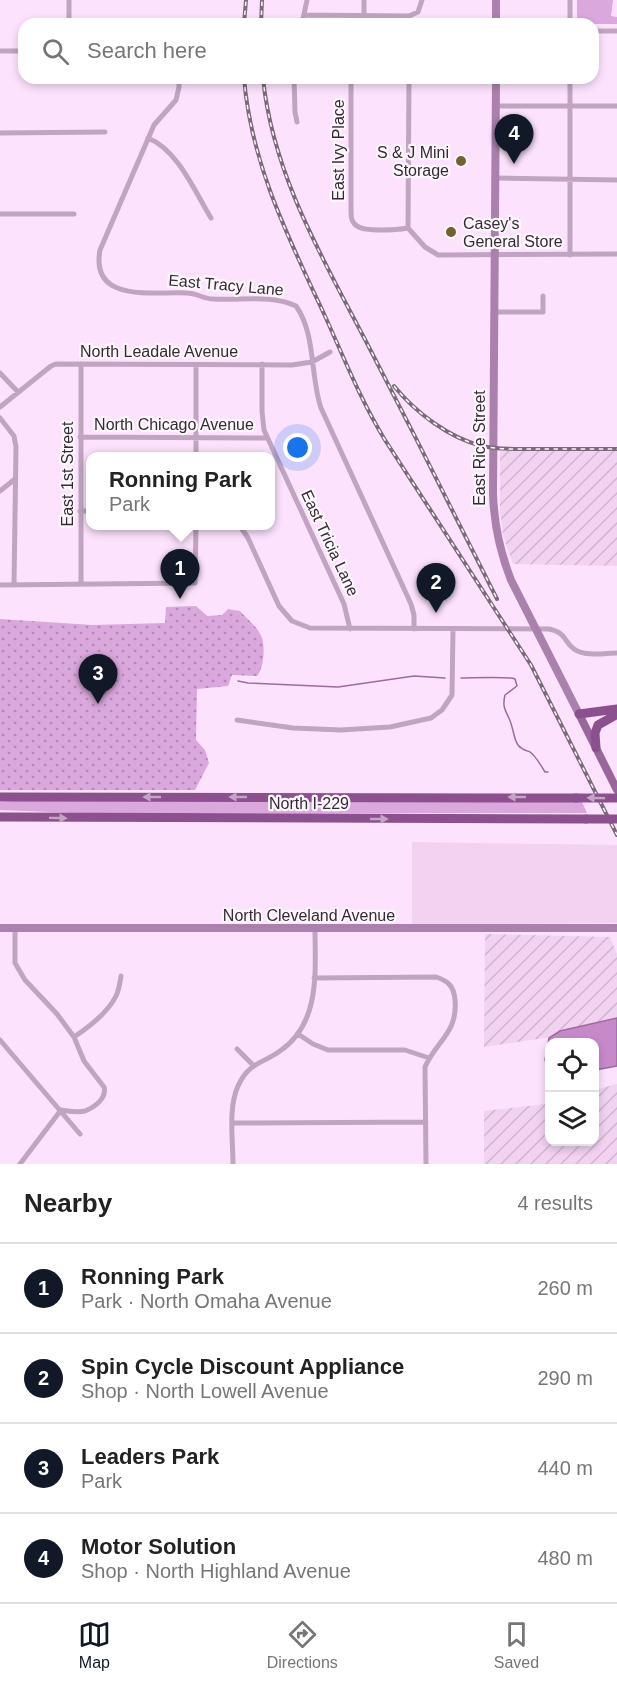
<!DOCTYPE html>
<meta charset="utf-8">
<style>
body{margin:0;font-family:Arial,sans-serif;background:#f6f6f6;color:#222}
.controls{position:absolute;right:18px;bottom:18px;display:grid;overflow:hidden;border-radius:12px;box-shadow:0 3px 9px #0003}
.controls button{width:54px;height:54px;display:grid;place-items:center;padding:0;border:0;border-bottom:2px solid #e0e0e0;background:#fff;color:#222;font:30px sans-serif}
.you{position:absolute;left:298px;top:448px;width:21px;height:21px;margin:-15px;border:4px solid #fff;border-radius:50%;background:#1a73e8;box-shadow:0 0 0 9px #1a73e833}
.badge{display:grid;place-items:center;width:39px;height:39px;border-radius:50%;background:#111827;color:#fff;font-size:20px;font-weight:700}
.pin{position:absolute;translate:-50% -50px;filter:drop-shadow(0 2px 3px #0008)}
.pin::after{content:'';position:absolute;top:32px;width:21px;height:18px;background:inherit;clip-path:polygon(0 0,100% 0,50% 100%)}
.popup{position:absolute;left:86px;top:452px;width:189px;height:78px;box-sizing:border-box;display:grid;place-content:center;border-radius:12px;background:#fff;filter:drop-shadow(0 2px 4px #0005);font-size:20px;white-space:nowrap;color:#767676}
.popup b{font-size:22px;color:#222}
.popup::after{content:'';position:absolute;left:50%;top:100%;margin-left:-12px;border:12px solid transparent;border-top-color:#fff}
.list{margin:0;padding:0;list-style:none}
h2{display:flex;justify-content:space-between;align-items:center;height:78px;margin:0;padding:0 24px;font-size:26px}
h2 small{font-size:20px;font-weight:400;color:#767676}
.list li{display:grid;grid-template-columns:39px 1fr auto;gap:18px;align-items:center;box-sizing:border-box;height:90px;padding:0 24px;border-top:2px solid #e0e0e0}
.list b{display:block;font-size:22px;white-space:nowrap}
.list p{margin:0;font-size:20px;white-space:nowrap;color:#767676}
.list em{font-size:20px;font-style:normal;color:#767676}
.icon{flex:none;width:33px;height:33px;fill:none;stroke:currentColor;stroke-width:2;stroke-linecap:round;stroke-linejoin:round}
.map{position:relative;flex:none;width:617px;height:1164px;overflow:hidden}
.search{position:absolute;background:#fff;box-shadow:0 3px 9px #0003;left:18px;right:18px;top:18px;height:66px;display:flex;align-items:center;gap:15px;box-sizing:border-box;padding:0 21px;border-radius:18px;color:#767676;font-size:22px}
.sheet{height:438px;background:#fff}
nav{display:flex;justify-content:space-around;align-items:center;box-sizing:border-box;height:84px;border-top:2px solid #e0e0e0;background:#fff;font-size:16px;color:#767676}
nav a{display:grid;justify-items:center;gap:3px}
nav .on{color:#111827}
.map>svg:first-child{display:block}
</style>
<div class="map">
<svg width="617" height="1164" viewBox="0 0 617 1164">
<defs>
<pattern id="industrial-furrows" width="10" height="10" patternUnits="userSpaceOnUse" patternTransform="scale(1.5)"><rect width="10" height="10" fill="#f1d2f1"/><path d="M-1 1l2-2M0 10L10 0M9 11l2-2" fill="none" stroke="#cfb4cf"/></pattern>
<pattern id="park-dots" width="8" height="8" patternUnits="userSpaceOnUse" patternTransform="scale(1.5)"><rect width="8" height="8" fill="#dba8dd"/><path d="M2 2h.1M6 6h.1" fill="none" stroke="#b289b4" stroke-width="1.8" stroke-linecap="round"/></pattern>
</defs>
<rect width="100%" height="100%" fill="#fde2fd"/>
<!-- built -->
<path fill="#f1d2f1" d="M412 842 617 845V923L412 925Z"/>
<!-- industrial -->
<path fill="url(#industrial-furrows)" d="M617 450V566L513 564 503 536 500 510V451Z
M485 934 610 937 617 954V1027L484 1047Z
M617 1084V1164H484V1111L538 1105 549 1102 550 1142H594L595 1090Z"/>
<!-- grass -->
<path fill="#dba8dd" d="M577 0H613L611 16 617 17V24H577Z
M12 801 582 802 587 813H74L0 810V802Z"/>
<!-- park -->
<path fill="url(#park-dots)" d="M196 606 207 616 222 615 228 609 240 611C246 618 259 628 262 638 265 648 264 668 257 676L232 675 228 686 197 689 196 740 205 750 209 763 195 790H0V619L93 625 165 623 166 607Z"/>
<!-- water -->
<path fill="#c789ca" stroke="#9b6d9d" stroke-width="1.5" d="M617 1018V1066L595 1070 594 1042H550L549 1067 545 1060 549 1038 560 1031Z"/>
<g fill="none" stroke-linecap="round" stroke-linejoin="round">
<!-- stream -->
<path stroke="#9b6d9d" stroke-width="1.5" d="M461 678C471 678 508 676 515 679L517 686 505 695C501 711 509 713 512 727 514 733 514 739 518 745 522 750 525 750 530 752 536 756 541 766 545 772H548
M238 681 248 683 338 687 414 676 445 678"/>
<!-- street -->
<path stroke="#c1a4c1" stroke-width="5" d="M305 15 409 16 418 12 422 0
M364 15V0
M69 24V0
M302 24 307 0
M570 24V0
M593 31H617
M0 51H24
M179 78V87L176 100 154 125 100 250C90 304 155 291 187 293 196 293 204 299 213 299 240 301 271 294 296 306 316 334 310 376 321 408L411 604 414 615V629
M294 78 295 112 297 122
M351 78V213C351 218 352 223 357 226 365 232 397 230 408 228L425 247 438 255 617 254
M495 106H617
M0 133 105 132
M148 138C178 150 195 192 211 218
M495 178 617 180
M0 214H74
M408 228 409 78
M570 255V78
M494 312H543V296
M262 364V411L264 430 344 604 350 629
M0 373 18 392
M0 407 51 366 56 364 292 365 312 362 330 352
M0 418 14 436 16 447 14 585
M80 437 267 438
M196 456V365
M0 491 15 479
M80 511H90
M240 526 248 538 279 606 292 621 310 628 549 629C567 633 563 641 574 649 585 657 605 653 617 653
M81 584V364
M0 585 195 583 196 526
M237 720 293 728 341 730 390 727 431 718 442 710 452 695 453 629
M15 928V963L25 980 57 1014 74 1037 84 1061 104 1087C107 1098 95 1107 85 1111 77 1113 68 1111 61 1110L20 1164
M314 978 436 977C448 981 454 986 455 1000 458 1033 436 1041 425 1067L426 1164
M298 1034 313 1044 328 1050H405L429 1058
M74 1037C89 1027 108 1012 116 996 119 990 120 983 121 976
M0 1040 80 1134
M237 1049 253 1065
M233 1123 426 1122
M233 1164C233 1140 228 1108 238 1086 249 1062 262 1064 280 1051 321 1023 315 971 315 928"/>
<!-- secondary -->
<path stroke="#aa81ac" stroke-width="8" d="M496 24V0
M496 78 493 494C494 524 500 552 511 580L579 714
M0 928H617"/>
<!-- primary -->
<path stroke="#9a679c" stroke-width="8" d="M579 714 617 790"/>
<!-- highway -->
<path stroke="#8b508d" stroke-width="9" d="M579 714 617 709
M596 748 595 733 598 725 616 715
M0 797 576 798
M0 817 586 819"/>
<!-- rail casing -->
<g stroke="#7a6a7a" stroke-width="4">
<path id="rail" d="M244 24 246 0
M261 24 262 0
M244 78C251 164 289 239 325 316 344 358 361 401 385 440L531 665 617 835
M263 78C273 179 328 267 373 355 415 436 456 517 497 599
M394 386C415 412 449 438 482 446 500 450 519 449 538 449 564 449 591 449 617 449"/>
</g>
<!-- rail -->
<use href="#rail" stroke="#fdf7fd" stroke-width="1.5" stroke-dasharray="4.5" stroke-linecap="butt"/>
<!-- highway-bridge -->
<path stroke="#8b508d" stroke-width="9" d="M576 798H617
M586 819H617"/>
</g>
<!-- one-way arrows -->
<defs><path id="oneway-solid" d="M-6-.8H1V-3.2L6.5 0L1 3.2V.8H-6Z" transform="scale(1.5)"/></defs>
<g fill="#c4a4c5">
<use href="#oneway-solid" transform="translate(152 797) rotate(180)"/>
<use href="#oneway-solid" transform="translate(238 797) rotate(-180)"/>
<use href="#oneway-solid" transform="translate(517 797) rotate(-180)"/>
<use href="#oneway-solid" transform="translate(596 798) rotate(-179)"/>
<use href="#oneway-solid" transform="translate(58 818) rotate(1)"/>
<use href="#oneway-solid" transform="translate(379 819)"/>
</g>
<!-- markers -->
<g fill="#736230" stroke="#fdf7fd" stroke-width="2">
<circle cx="461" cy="161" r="6"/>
<circle cx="451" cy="232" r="6"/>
</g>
<g text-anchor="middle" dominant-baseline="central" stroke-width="4.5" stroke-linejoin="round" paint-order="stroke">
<!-- street labels -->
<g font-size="16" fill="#352b35" stroke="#fdf7fd">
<text transform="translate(338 150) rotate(-90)">East Ivy Place</text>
<text transform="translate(226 285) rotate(5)">East Tracy Lane</text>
<text x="159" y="351">North Leadale Avenue</text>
<text x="174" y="424">North Chicago Avenue</text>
<text transform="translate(479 448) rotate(-90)">East Rice Street</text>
<text transform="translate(67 474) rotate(-90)">East 1st Street</text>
<text transform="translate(330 543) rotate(65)">East Tricia Lane</text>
<text x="309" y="803">North I-229</text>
<text x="309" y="915">North Cleveland Avenue</text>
</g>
<!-- poi labels -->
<g font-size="16" fill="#352b35" stroke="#fdf7fd" text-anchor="end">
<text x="449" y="152">S &amp; J Mini<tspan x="449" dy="18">Storage</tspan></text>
<text x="463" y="223" text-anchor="start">Casey's<tspan x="463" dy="18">General Store</tspan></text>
</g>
</g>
</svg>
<div class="controls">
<button><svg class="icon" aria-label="locate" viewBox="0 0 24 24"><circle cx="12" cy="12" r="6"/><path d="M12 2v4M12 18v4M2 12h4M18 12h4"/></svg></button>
<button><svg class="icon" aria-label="layers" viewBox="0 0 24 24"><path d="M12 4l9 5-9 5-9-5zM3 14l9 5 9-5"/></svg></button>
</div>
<div class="you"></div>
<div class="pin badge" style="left:180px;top:599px">1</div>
<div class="popup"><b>Ronning Park</b>Park</div>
<div class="pin badge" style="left:436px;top:613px">2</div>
<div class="pin badge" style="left:98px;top:704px">3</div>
<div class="pin badge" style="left:514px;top:164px">4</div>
<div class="search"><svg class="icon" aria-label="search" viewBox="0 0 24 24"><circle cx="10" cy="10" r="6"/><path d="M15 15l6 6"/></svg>Search here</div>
</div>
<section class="sheet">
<h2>Nearby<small>4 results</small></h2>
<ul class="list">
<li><span class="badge">1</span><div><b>Ronning Park</b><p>Park · North Omaha Avenue</p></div><em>260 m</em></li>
<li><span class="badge">2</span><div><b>Spin Cycle Discount Appliance</b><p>Shop · North Lowell Avenue</p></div><em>290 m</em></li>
<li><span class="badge">3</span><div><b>Leaders Park</b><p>Park</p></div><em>440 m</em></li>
<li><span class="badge">4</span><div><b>Motor Solution</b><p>Shop · North Highland Avenue</p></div><em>480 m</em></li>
</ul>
</section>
<nav>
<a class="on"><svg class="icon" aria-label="map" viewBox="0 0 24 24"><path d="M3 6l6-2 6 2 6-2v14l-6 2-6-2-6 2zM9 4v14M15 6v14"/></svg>Map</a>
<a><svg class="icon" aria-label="directions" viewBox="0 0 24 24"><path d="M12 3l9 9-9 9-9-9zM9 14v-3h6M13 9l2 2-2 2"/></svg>Directions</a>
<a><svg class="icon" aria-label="saved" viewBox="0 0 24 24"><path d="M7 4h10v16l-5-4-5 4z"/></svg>Saved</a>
</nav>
